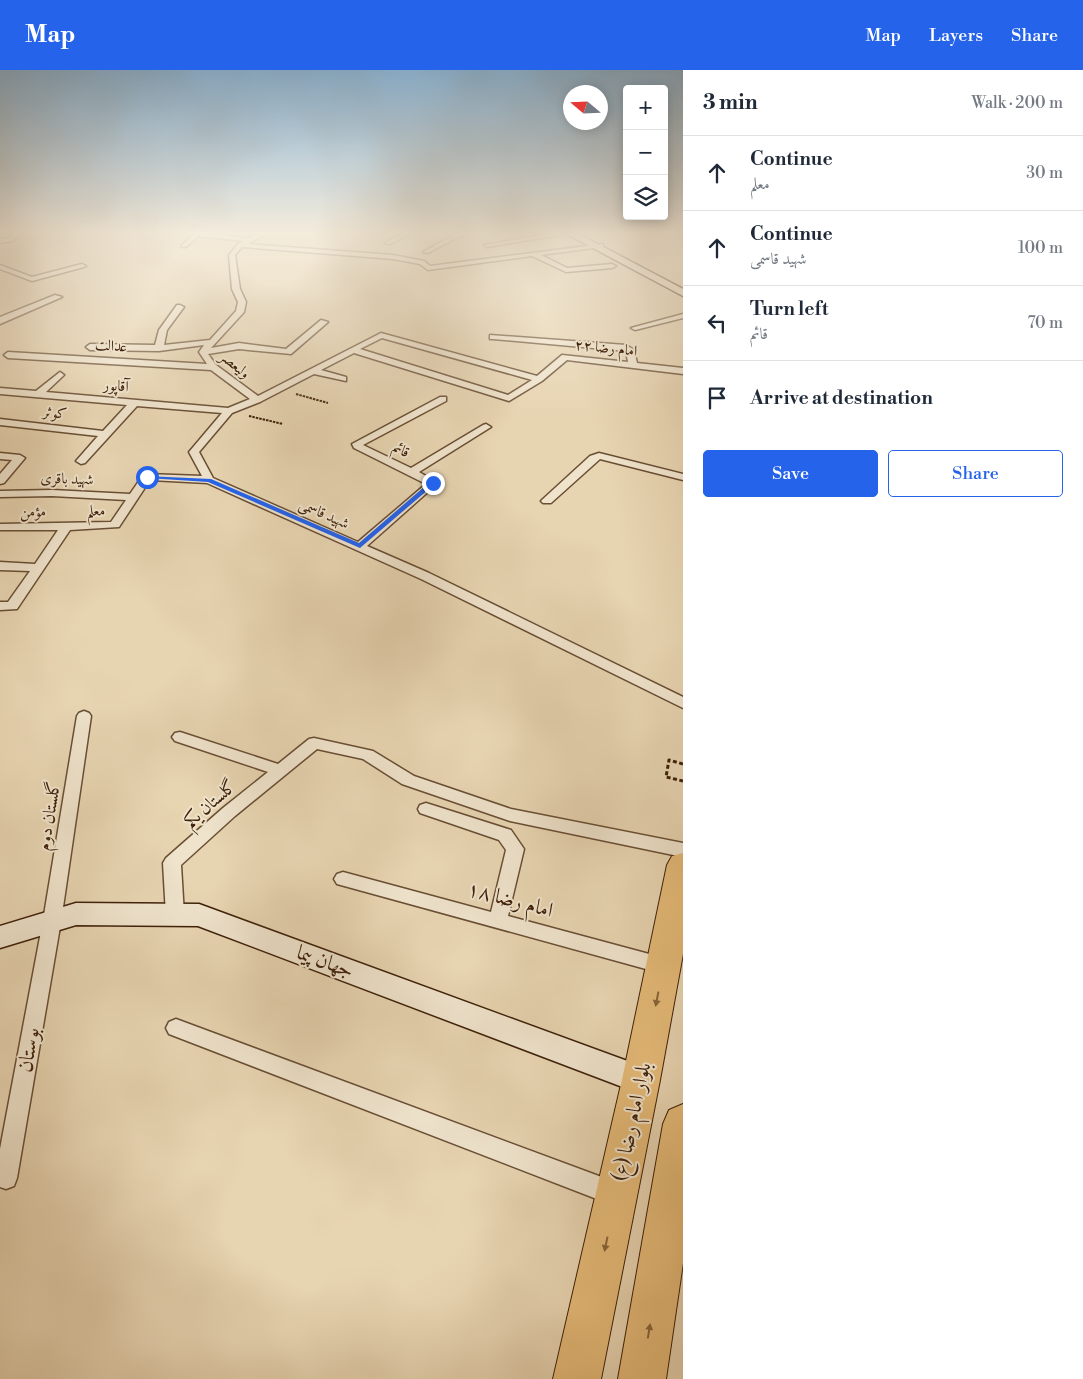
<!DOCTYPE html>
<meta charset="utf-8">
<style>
body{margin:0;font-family:"Libre Bodoni",Amiri,serif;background:#f6f6f7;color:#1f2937}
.controls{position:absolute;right:15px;top:15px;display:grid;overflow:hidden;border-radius:5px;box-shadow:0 2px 12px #0003}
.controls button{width:45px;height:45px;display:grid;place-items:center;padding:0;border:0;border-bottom:1px solid #e0e1e3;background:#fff;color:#1f2937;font:25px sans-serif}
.compass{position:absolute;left:563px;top:15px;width:45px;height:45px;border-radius:50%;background:#fff;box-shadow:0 2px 12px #0003;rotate:289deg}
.stop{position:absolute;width:15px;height:15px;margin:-11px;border:4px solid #2563eb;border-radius:50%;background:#fff}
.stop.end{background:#2563eb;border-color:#fff;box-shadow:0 1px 5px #0008}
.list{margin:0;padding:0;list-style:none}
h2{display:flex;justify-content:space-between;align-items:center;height:65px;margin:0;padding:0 20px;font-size:21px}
h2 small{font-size:16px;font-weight:400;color:#747a83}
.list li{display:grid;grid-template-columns:32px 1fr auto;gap:15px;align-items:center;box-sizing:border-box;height:75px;padding:0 20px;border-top:1px solid #e0e1e3}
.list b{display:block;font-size:19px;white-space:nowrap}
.list p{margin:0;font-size:16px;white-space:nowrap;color:#747a83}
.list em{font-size:16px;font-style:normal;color:#747a83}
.actions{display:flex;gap:10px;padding:15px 20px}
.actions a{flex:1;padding:11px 0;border:1px solid #2563eb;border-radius:5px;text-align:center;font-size:18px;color:#2563eb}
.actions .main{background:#2563eb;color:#fff}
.icon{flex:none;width:28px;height:28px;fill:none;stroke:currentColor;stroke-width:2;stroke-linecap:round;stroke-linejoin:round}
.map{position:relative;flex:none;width:683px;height:1309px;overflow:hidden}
header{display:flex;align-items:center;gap:30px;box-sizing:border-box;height:70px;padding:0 25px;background:#2563eb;color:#fff}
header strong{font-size:24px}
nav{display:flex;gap:28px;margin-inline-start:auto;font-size:18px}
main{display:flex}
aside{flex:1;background:#fff}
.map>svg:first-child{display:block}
</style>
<header>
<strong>Map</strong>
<nav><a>Map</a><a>Layers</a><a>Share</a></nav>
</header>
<main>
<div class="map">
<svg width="683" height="1309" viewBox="0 0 683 1309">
<rect width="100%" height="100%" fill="#e7d4b1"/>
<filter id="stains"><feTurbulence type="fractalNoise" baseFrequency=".004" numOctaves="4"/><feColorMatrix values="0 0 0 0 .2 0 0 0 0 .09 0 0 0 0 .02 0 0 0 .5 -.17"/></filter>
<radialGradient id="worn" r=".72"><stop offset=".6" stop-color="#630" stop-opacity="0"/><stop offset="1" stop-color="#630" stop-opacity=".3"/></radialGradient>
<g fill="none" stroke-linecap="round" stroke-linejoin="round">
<!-- street casing -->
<g stroke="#694e34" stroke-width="3">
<path id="street" d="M16 162H24L12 171 0 173V169L8 168Z
M195 162 249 168 260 162H269L248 174 393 185 424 191 430 196 603 174V176L601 177 541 185 567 198 612 194 616 196 612 198 566 202 532 186 428 200 420 194 393 189 242 177 235 185 240 219 246 232 244 242 211 278 239 273 286 279 321 250 328 252 291 284 239 279 208 284 216 295 258 326 381 263 537 306 562 285 628 292 626 281 493 269H490V265L626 275 634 280 637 293 683 298V304L567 290 542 311 509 331 354 283 321 300 346 307V311L314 304 260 332 232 343 199 382 213 408 358 472 426 414 354 378 352 374 440 327H446V331L363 375 411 398 483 355 486 354 491 357 419 402 438 413 367 476 429 503 683 627V638L421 509 207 413 150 410 119 457 70 460 17 539 0 540V532H8L30 501 0 500V492L35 494 58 460H0V454L111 452 126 430 52 426 0 427V421L52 420 130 424 143 405 147 404 202 406 189 382 222 343 137 336 85 393 81 394 76 391 98 366 0 355V349L103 361 127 335 0 324V318L36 321 60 302 64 305 46 322 228 338 250 329 211 300 8 288 4 285 8 282 207 294 199 282 204 275 159 281 90 280 86 277 90 274 155 275 159 260 177 235H180L184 237 167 260 164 275 210 270 236 241 238 232 232 219 229 185 238 174 243 171 198 166 186 177H182V175ZM382 268 532 310 508 325 360 279Z
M406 162H415L390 174 385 173Z
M459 162H467L428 183 423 182Z
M560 162 571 163 487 177 484 175Z
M82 194 86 196 84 197 32 211 0 199V195L32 207Z
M55 225 62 227 0 254V247Z
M683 244V248L635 260 631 258Z
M0 383 20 385 25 388 4 413 0 414V404L12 390 0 389Z
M599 383 683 404V410L600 389 551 433H543L541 431 543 429 590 386Z
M84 641 89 643 91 646 61 851 17 1108 14 1116 6 1119 0 1117V1079L43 851 77 646 79 643Z
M180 662 278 694 309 669 314 668 373 681 414 706 511 739 683 773V787L510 751 402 714 363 689 317 679 235 746 181 795 184 845 181 850 175 852 169 850 166 845 163 793 166 788 223 738 268 702 175 671 172 667 175 663Z
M426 733 511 760 524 779 508 846 664 888 671 890 674 896 671 902 664 904 337 814 334 809 337 804 343 802 491 842 506 780 499 770 420 743 418 739 420 735Z
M176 949 615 1112 623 1116 627 1124 623 1132 615 1136 169 964 166 958 169 952Z"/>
</g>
<!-- secondary casing -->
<g stroke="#3f210a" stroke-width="3">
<path id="secondary" d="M563 162H575L683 219V226Z
M76 833 199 834 641 996 652 1000 656 1010 652 1020 641 1024 198 856 76 855 0 878V856Z"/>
</g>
<!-- highway casing -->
<g stroke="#3f210a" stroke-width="2">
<path id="highway" d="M683 783V884L660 1010 601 1309H553L622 1010 667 795 672 786Z
M683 1034V1193L666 1309H618L663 1054 669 1040Z"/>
</g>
<!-- path-far1 -->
<path stroke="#3f210a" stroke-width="2" stroke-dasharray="2.5 1" stroke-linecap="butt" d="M296 324 328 333
M249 346 283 354"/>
<!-- path -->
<path stroke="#3f210a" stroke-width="3" stroke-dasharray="4 2.5" stroke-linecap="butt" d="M683 694 669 690 666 707 683 711"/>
<!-- street -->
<use href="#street" fill="#efe3cc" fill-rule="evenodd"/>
<!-- secondary -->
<use href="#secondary" fill="#efe3cc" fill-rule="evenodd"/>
<!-- highway -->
<use href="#highway" fill="#e4ba78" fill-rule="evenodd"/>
</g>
<!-- one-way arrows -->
<defs><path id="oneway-solid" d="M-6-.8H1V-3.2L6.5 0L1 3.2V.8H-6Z" transform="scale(1.25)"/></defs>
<g fill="#89663b">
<use href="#oneway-solid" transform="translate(657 929) rotate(101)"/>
<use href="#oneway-solid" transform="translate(606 1174) rotate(102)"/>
<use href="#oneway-solid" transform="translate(649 1261) rotate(-81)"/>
</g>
<!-- sky -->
<linearGradient id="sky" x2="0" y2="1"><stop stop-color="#8ab4d5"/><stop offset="0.47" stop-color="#f4ecdc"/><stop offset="1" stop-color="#f4ecdc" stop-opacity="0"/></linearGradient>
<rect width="683" height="346" fill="url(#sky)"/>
<!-- route -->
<path fill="#2563eb" d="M145 406 211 409 359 473 431 411 436 413 360 478 208 412 147 408Z"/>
<g text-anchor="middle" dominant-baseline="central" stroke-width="4" stroke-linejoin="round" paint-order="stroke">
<!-- far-street labels -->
<g font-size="15" fill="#3f210a" stroke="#efe3cc">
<text transform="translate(111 276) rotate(4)">عدالت</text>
<text transform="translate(606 278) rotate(6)">امام رضا ۲۲</text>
<text transform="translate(235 295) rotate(39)">ولیعصر</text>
<text transform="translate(116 316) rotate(5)">آقاپور</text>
<text transform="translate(55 343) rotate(6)">کوثر</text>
<text transform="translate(401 380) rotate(26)">قائم</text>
<text transform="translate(67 409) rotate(2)">شهید باقری</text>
<text transform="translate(96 441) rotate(-2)">معلم</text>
<text transform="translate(33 442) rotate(-1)">مؤمن</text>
<text transform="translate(324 444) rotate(24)">شهید قاسمی</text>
</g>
<!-- street labels -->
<g font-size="18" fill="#3f210a" stroke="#efe3cc">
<text transform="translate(210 734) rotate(-41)">گلستان یکم</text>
<text transform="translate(49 746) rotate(-81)">گلستان دوم</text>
</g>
<!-- near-street labels -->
<g font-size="21" fill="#3f210a" stroke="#efe3cc">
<text transform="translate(510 830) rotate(15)">امام رضا ۱۸</text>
<text transform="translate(325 892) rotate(20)">جهان پیما</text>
<text transform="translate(29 980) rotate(-80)">بوستان</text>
<text transform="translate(632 1052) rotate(-78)">بلوار امام رضا (ع)</text>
</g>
</g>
<rect width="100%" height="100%" filter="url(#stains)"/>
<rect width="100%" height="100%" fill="url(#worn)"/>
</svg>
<div class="controls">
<button>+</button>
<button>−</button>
<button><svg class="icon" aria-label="layers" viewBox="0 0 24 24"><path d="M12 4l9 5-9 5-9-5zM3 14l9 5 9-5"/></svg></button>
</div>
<svg class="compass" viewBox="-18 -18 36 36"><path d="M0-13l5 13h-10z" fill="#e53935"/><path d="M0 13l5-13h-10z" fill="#747a83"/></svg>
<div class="stop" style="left:147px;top:407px"></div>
<div class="stop end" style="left:433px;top:413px"></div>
</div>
<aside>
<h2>3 min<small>Walk · 200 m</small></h2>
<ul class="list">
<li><svg class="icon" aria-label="ahead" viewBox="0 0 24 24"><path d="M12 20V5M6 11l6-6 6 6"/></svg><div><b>Continue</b><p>معلم</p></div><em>30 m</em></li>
<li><svg class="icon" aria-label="ahead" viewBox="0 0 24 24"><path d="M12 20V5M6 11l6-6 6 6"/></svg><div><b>Continue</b><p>شهید قاسمی</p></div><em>100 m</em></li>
<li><svg class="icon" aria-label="left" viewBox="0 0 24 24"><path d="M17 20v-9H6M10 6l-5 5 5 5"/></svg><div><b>Turn left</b><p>قائم</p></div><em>70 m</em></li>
<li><svg class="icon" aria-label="arrive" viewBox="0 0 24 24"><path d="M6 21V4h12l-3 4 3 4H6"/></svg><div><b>Arrive at destination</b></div></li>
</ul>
<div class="actions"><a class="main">Save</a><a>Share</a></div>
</aside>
</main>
